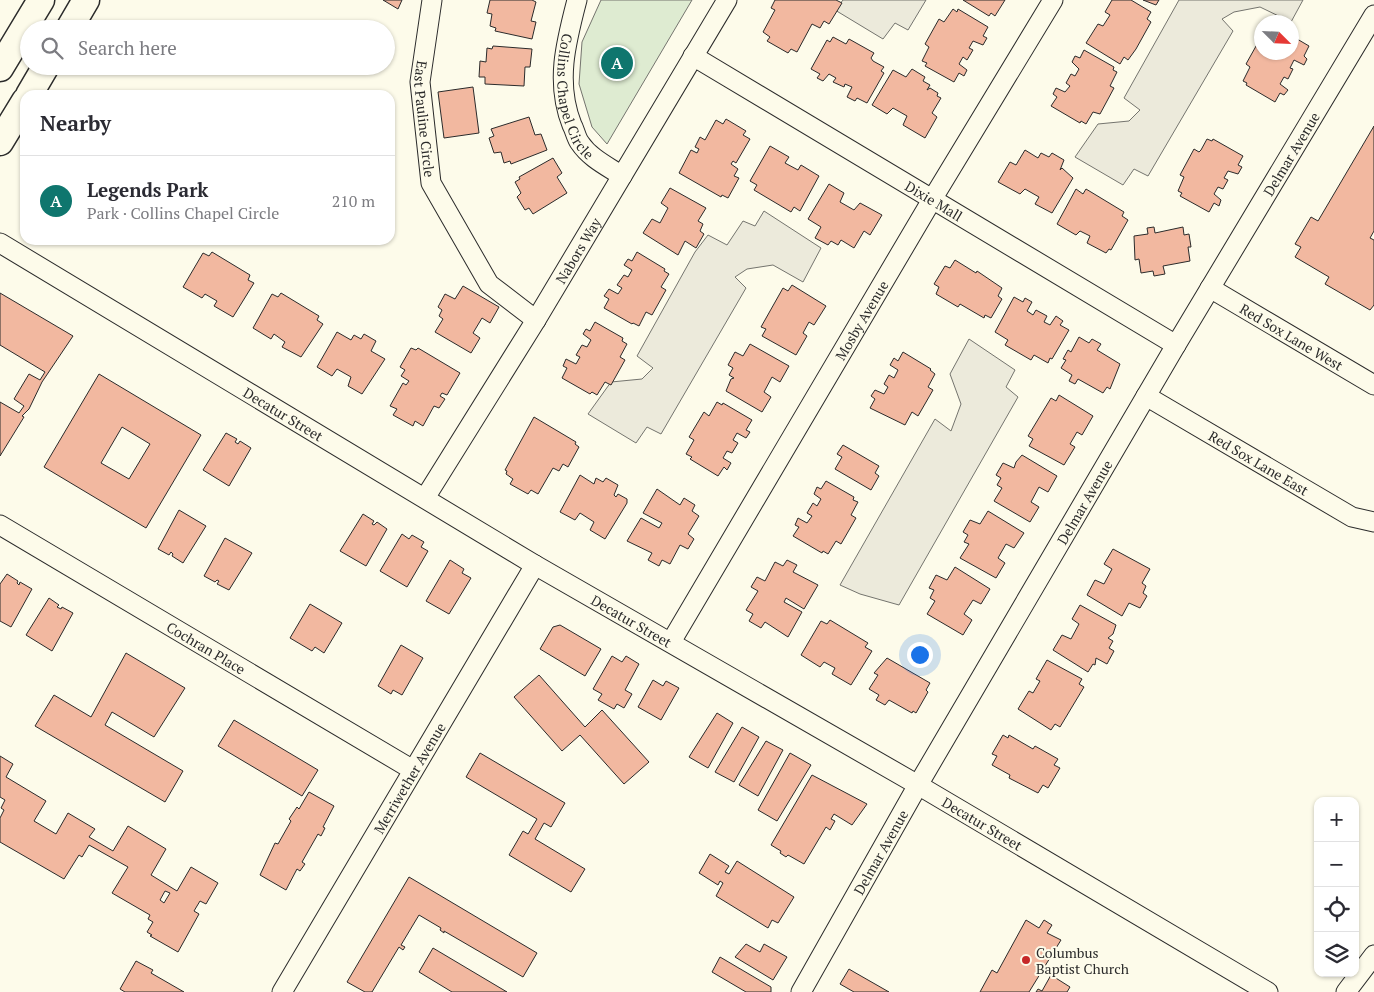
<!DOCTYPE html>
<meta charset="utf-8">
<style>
body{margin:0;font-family:"PT Serif",serif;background:#f7f7f7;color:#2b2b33}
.controls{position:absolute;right:15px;bottom:15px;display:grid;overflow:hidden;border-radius:10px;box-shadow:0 1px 4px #0004}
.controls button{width:45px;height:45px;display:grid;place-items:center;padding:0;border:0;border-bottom:1px solid #e1e1e2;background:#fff;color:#2b2b33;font:25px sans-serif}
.compass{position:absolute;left:1254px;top:15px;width:45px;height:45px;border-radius:50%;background:#fff;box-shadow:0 1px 4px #0004;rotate:114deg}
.you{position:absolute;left:919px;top:654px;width:18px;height:18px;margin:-12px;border:4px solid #fff;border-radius:50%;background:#1a73e8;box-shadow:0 0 0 8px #1a73e833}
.badge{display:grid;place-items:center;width:32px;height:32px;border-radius:50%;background:#0f766e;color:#fff;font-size:16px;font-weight:700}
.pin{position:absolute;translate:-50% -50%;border:2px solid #fff;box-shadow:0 1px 5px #0006}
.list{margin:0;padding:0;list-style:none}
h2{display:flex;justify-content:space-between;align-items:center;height:65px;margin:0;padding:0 20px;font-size:21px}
h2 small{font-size:16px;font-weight:400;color:#7c7c81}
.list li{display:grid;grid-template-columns:32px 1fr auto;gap:15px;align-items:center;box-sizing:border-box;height:90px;padding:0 20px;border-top:1px solid #e1e1e2}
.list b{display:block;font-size:19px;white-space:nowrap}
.list p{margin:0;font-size:16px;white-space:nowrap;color:#7c7c81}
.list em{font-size:16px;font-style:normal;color:#7c7c81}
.icon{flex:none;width:28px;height:28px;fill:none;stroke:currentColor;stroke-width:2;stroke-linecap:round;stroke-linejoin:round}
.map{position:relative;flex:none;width:1374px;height:992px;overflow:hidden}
.search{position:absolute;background:#fff;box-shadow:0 1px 4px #0004;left:20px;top:20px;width:375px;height:55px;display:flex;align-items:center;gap:12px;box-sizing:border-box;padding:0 18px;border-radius:28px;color:#7c7c81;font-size:19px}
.panel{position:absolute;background:#fff;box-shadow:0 1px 4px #0004;left:20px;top:90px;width:375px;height:155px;border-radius:15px}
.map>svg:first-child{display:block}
</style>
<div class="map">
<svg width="1374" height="992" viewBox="0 0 1374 992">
<rect width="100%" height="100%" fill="#fdfbea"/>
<!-- green -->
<path fill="#deebd1" stroke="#74746e" d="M601 0H692L607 144 592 127 579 84 582 42Z"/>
<!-- parking -->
<path fill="#eceadb" stroke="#74746e" d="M843 0H926L908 30 895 23 883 39 835 10Z
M1179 0H1303L1291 22 1260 7 1234 12 1222 19 1233 31 1148 176 1134 169 1123 185 1075 157 1098 124 1129 121 1140 110 1124 98Z
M764 211 821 248 803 282 773 265 747 269 735 277 746 288 661 434 647 427 636 443 588 414 611 382 642 379 653 368 637 356 695 252 708 235 727 245 743 221 755 226Z
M969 339 1015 370 1006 387 1018 397 899 605 860 594 840 585 935 419 951 431 961 404 950 374Z"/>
<!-- building -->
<path fill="#f2b8a0" stroke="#2b2b2b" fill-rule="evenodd" d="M383 0H402L398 9Z
M490 0H532L536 2 531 21 536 22 532 39 495 31 496 28 490 26 492 14 487 13Z
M775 0H836L842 3 829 24 824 21 820 28 812 24 797 52 791 49 788 53 767 41 770 37 763 32 775 10 771 8Z
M963 0H1005L995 16 991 13 989 16Z
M1112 0H1131L1151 12 1147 19 1151 22 1136 49 1128 60 1124 57 1120 64 1086 43 1098 24 1103 26 1110 15 1105 12Z
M1143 0H1159L1156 5Z
M953 9 957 12 958 9 988 27 983 36 987 38 983 45 973 41 969 48 973 50 967 60 963 57 959 64 967 70 964 76 959 73 954 82 925 66 927 63 922 61 929 47 925 44 939 19 944 22Z
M1292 36 1309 46 1304 56 1307 59 1304 65 1294 60 1290 68 1293 69 1288 79 1284 77 1280 84 1288 90 1284 95 1280 93 1275 102 1246 85 1247 83 1243 81 1250 67 1246 64 1260 39 1262 52H1292Z
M833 37 846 44 849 39 874 53 871 58 873 61 884 67 881 71 884 73 867 103 857 98 855 101 847 97 852 87 845 84 844 87 833 82 836 78 829 74 823 81 817 78 820 74 811 69 827 40 830 42Z
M493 46 532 49 530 67H525L524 86 485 84V77H479L480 61 486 62 487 48 492 49Z
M1084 50 1114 67 1113 70 1117 72 1110 86 1114 88 1100 114 1093 112 1086 124 1081 121 1080 123 1051 106 1057 97 1053 94 1056 88 1065 92 1070 86 1066 83 1071 74 1075 76 1079 69 1072 62 1075 56 1080 58Z
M912 69 925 77 923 81 930 85 927 90 930 88 938 93 937 96 941 98 932 113 937 117 925 138 903 125 907 116 893 108 887 114 872 105 893 70 906 77Z
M473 87 479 133 444 138 438 92Z
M529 117 535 135 541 134 547 150 511 164 510 161 504 163 501 152 494 153 489 138 494 136 491 129Z
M726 119 746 131 743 135 750 139 736 163 733 161 731 164 738 169 734 176 739 178 728 198 722 195 721 197 679 173 691 150 697 153 699 149 695 147 700 137 705 140 716 120 723 124Z
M1374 126V231L1370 238 1374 240V305L1370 310 1325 284 1329 277 1295 257 1301 247 1295 244 1311 217 1318 221Z
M1207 139 1212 141 1213 139 1243 156 1238 165 1242 167 1238 174 1228 171 1224 178 1228 180 1223 189 1218 187 1214 194 1221 200 1219 206 1214 203 1209 212 1180 196 1182 193 1178 191 1184 177 1180 175 1194 149 1199 152 1201 150Z
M770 146 789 157 785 163 798 170 801 165 819 176 800 211 794 207 791 212 754 190 757 185 750 181Z
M1025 150 1038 158 1041 153 1049 157 1052 153 1064 160 1060 170 1062 168 1073 178 1052 213 1035 204 1039 197 1025 189 1020 194 998 182 1010 162 1016 165Z
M553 158 562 173 557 177 567 193 533 214 529 208 525 210 517 197 521 193 515 182 520 179 519 177Z
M829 184 844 193 840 202 854 210 860 203 882 215 870 235 864 231 854 248 841 240 838 245 831 241 828 245 815 238 821 227 808 219Z
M670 188 706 208 698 221 703 224 700 231 704 234 696 248 685 241 678 255 643 233 652 219 660 223 668 208 661 203Z
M1076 189 1083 194 1086 189 1124 212 1122 216 1128 220 1111 250 1109 249 1106 253 1087 243 1090 236 1080 231 1076 235 1057 224Z
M1154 227 1155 233 1183 227 1184 235 1189 234 1191 247H1188L1190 261 1163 266 1165 274 1154 276 1153 271 1141 273 1139 259 1135 260 1134 236 1148 234 1147 228Z
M212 252 250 275 248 280 254 283 233 317 214 306 217 301 205 294 202 298 183 287 203 253 209 256Z
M637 252 665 269 664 271 669 274 661 287 666 290 652 315 646 312 639 326 633 323 632 324 604 308 609 299 604 296 609 289 618 294 622 288 617 285 624 275 628 277 632 270 624 265 628 259 632 261Z
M955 260 976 273 977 271 1002 288 998 296 1002 299 991 318 985 315 984 318 960 304 958 307 936 294 939 287 934 284 945 266 950 268Z
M792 285 826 306 814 325 809 322 803 333 807 336 796 355 762 336 766 329 761 327 783 288 788 291Z
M463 286 499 307 490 323 482 318 473 333 480 338 471 353 435 332 443 319 439 316 442 310 438 307 445 294 455 299Z
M0 293 73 336 42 382 29 409 22 416 24 417 0 456V402L19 413 24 406 14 399 29 374 40 380 45 372 0 345Z
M281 293 319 316 317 320 323 324 301 357 282 347 285 342 274 334 271 339 253 328 272 294 278 297Z
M1014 297 1023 302 1025 298 1032 302 1027 311 1033 315 1036 310 1047 316 1044 322 1050 325 1056 316 1063 321 1060 325 1069 330 1052 359 1050 358 1048 363 1034 355 1031 360 1005 345 1008 340 995 332Z
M595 322 623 338 622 341 627 344 620 357 625 360 611 385 605 382 597 395 592 392 590 394 562 378 567 368 563 366 566 359 576 364 580 357 576 355 582 345 587 347 591 340 583 334 586 329 590 331Z
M337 332 351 340 354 335 361 339 364 334 376 341 371 351 385 359 362 394 348 386 351 377 337 369 332 376 317 367Z
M1079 337 1089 343 1092 339 1101 344 1097 350 1120 364 1110 389 1107 387 1103 393 1078 379 1075 384 1069 381 1072 375 1061 368 1066 360 1063 359 1068 350 1071 352Z
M750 344 789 366 780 382 772 377 764 392 771 397 762 412 726 391 731 379 734 378 729 375 733 368 728 365 735 352 743 356Z
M411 348 416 350 418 348 460 373 447 395 442 393 440 396 445 399 439 408 434 406 423 426 415 421 413 426 393 415 397 409 390 406 403 383 406 385 409 381 401 376 405 370 400 367Z
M903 352 931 369 930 370 935 374 928 387 933 390 918 416 912 412 905 425 870 408 875 399 871 396 875 390 884 394 888 387 884 384 889 375 894 378 898 370 890 365 894 358 898 361Z
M99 374 201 435 146 528 44 467ZM122 427 150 444 129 479 101 463Z
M1059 395 1093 416 1082 435 1077 432 1070 444 1075 447 1064 465 1029 446 1033 439 1028 436 1051 398 1056 401Z
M717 402 722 405 723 403 752 420 746 430 750 432 746 438 737 433 733 440 738 443 732 453 727 451 723 458 731 463 727 470 724 467 718 476 690 459 692 457 686 454 694 440 689 437 704 412 709 416Z
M534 417 576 442 575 444 579 447 568 467 563 464 559 471 553 468 538 494 531 490 528 494 510 484 513 479 506 474 507 471 505 470Z
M226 433 237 439 235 442 238 444 240 441 251 448 229 486 203 470Z
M843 445 879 466 875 473 879 476 871 490 835 469 842 457 837 454Z
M1022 455 1057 476 1048 492 1039 487 1031 502 1039 507 1030 522 994 501 1002 488 997 485 1001 478 996 475 1003 463 1014 468 1016 462Z
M580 475 594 484 596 478 603 482 606 478 618 485 614 495 616 497 618 494 627 499V503L605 539 590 530 594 522 580 513 575 520 560 512Z
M826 481 854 497 853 500 858 502 851 515 856 518 841 544 836 541 828 554 823 551 822 553 793 536 799 527 795 525 798 518 807 523 812 516 807 513 813 503 817 506 821 499 814 494 817 487 821 489Z
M657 489 680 505 684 498 695 505 692 511 699 516 688 534 694 539 688 549 680 545 670 564 662 560 659 566 648 560 652 553 627 541 641 518 659 528 662 523 643 513Z
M179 510 206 526 183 563 172 556 173 554 171 552 169 555 158 549Z
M988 511 1024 533 1014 548 1006 544 998 558 1005 563 996 578 960 558 969 544 964 542 968 535 963 532 970 520 980 524Z
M363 514 374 521 372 524 374 525 377 522 387 529 366 566 340 551Z
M402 534 409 539 412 535 424 542 421 547 428 551 407 587 380 571Z
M225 538 252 553 229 590 217 584 219 581 217 580 215 582 204 576Z
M1113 549 1150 569 1142 583 1146 586 1143 593 1147 596 1140 608 1129 603 1122 616 1087 595 1095 580 1104 584 1112 569 1104 564Z
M450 560 464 569 462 573 471 578 449 614 426 601Z
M787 560 797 565 793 572 818 585 804 609 786 598 784 602 802 612 788 637 765 622 761 628 749 621 753 614 746 610 758 591 751 587 757 577 765 581 775 562 783 566Z
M955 567 990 589 981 604 973 600 964 614 972 620 963 635 927 614 935 601 930 598 934 590 929 588 936 575 947 580Z
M7 574 18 581 17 583 19 585 20 582 32 589 11 627 0 621V584Z
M49 598 59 605 57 607 61 609 62 607 73 613 52 651 26 635Z
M310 604 342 623 324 653 315 647 312 651 290 638Z
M1080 605 1116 625 1113 634 1108 638 1113 641 1109 648 1114 651 1107 664 1096 658 1095 665 1093 664 1088 672 1053 650 1062 635 1071 639 1079 624 1072 619Z
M830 620 868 643 865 647 872 651 851 685 832 674 835 668 824 662 820 667 801 655 821 621 827 624Z
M560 625 601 649 585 676 540 649 553 627Z
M401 645 423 658 402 695 393 690 391 694 378 686Z
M126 653 185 688 154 737 112 712 105 725 183 771 165 802 35 726 54 695 91 717Z
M612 656 622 662 626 656 639 664 625 690 632 694 624 708 617 704 614 709 598 700 602 694 593 689Z
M887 658 930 683 926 690 928 692 916 713 913 711 912 713 889 700 885 705 876 700 879 695 869 689 878 675 874 673Z
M1047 660 1082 679 1079 684 1084 687 1060 727 1055 724 1051 730 1018 709 1029 691 1033 693 1040 681 1036 679Z
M539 675 585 727 602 710 649 762 624 784 580 735 562 751 514 697Z
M653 680 663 686 666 681 679 688 661 720 638 707Z
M717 713 733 723 708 768 689 757Z
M234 720 318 770 302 796 218 746Z
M742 727 759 737 734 782 715 772Z
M1003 735 1008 738 1009 735 1033 749 1035 746 1058 759 1054 765 1060 768 1048 788 1043 785 1038 793 1009 778 1010 775 992 765 997 756 992 754Z
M766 741 783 750 758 796 739 785Z
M480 753 565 803 551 827 544 823 535 839 585 869 571 892 509 855 523 831 528 834 537 819 466 777Z
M790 753 811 765 777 821 758 810Z
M0 756 13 764 6 777 46 801 34 821 56 834 68 813 95 829 89 837 113 851 128 826 166 849 151 875 177 891 191 867 218 883 206 904 200 901 194 911 199 914 178 952 150 936 152 935 147 932 153 922 148 919 150 915 112 893 128 867 89 845 82 857 79 855 64 879 0 842V818L4 810 1 808 5 800 0 797ZM165 891 170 893 164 903 160 900Z
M812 775 867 804 852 825 834 814 831 819 835 821 830 830 826 827 804 864 788 855 786 857 780 853 781 851 771 845Z
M309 792 334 806 323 827 325 828 321 836 318 834 302 862 305 864 300 871 297 869 286 890 260 875 275 843 278 844 291 821 289 819 297 807 299 809Z
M710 854 729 866 725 872 729 874 737 861 794 897 778 923 772 920 768 928 716 896 723 883 720 881 718 885 699 873Z
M409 877 537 953 523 977 444 931V933L440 930 441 928 419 915 401 945 405 947 403 950 399 947 372 992H365L347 982Z
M1026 920 1039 928 1044 920 1052 925 1047 933 1061 940 1029 992H980L992 970 997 973Z
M746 944 760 952 764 944 787 957 773 980 735 957Z
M433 948 507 992H452L419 972Z
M720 957 771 987V992H746L712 972Z
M136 961 153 970 151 973 184 992H125L120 989Z
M849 969 854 972 889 992H854L840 984Z
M1051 975 1070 987 1067 992H1036L1038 989 1042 991Z"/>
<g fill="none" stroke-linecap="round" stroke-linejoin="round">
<!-- street casing -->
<g stroke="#2b2b2b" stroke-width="21">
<g id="street">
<path id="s1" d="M432 0 420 82 431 183 489 284 536 320"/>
<path id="s2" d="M577 0C566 42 555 83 572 125 575 130 576 138 580 143 590 158 607 166 622 176"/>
<path id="s3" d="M693 56 1176 345"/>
<path id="s4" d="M0 243 535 565 918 785 1268 992"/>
<path id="s5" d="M1210 288 1374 385"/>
<path id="s6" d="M1146 396 1352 517 1374 522"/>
<path id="s7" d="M425 498 536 320 727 0"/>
<path id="s8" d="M0 525 413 770"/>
<path id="s9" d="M671 642 933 198 1053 0"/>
<path id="s10" d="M282 992 535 565"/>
<path id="s11" d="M801 992 918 785 1176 345 1374 15"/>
<path d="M1346 992 1374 955"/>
</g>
</g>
<!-- secondary casing -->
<g stroke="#2b2b2b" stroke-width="29">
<path id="secondary" d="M69 29 86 0
M0 68 41 0
M29 95 46 66
M0 142 25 101"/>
</g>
<!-- street -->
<use href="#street" stroke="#fdfbea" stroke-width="19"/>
<!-- secondary -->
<use href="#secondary" stroke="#fdfbea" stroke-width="26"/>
</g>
<!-- markers -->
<circle fill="#c62828" stroke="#fdfbea" stroke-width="2" cx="1026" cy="960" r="5"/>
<g text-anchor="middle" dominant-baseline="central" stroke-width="4" stroke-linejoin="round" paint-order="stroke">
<!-- street labels -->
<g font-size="14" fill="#2b2b2b" stroke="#fdfbea">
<text stroke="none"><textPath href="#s2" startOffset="100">Collins Chapel Circle</textPath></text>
<text stroke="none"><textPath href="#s1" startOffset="120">East Pauline Circle</textPath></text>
<text stroke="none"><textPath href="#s11" startOffset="971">Delmar Avenue</textPath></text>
<text stroke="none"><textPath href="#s3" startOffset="281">Dixie Mall</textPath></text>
<text stroke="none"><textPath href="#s7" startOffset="291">Nabors Way</textPath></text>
<text stroke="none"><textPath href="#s9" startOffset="374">Mosby Avenue</textPath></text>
<text stroke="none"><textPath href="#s5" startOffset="95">Red Sox Lane West</textPath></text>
<text stroke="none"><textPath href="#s4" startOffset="331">Decatur Street</textPath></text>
<text stroke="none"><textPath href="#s6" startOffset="131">Red Sox Lane East</textPath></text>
<text stroke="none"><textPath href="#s11" startOffset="566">Delmar Avenue</textPath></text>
<text stroke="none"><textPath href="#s4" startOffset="736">Decatur Street</textPath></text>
<text stroke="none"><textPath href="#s8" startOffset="240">Cochran Place</textPath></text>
<text stroke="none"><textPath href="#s10" startOffset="249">Merriwether Avenue</textPath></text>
<text stroke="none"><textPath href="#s4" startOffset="1141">Decatur Street</textPath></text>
<text stroke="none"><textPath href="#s11" startOffset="161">Delmar Avenue</textPath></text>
</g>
<!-- poi labels -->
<g font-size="14" fill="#2b2b2b" stroke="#fdfbea" text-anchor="start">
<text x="1036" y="952">Columbus<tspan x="1036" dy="16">Baptist Church</tspan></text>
</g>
</g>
</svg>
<div class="controls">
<button>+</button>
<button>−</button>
<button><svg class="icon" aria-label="locate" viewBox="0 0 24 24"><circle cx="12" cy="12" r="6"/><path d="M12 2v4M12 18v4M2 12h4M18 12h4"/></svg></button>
<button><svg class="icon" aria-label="layers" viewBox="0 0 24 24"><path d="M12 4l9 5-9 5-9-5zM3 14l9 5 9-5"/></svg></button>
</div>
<svg class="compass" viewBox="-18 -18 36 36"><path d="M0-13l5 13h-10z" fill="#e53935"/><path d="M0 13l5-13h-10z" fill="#7c7c81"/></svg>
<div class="you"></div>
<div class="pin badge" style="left:617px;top:63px">A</div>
<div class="search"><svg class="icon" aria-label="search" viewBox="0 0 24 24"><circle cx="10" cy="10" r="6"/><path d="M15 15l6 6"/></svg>Search here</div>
<section class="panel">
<h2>Nearby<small></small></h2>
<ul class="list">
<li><span class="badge">A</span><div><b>Legends Park</b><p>Park · Collins Chapel Circle</p></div><em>210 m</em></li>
</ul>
</section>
</div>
